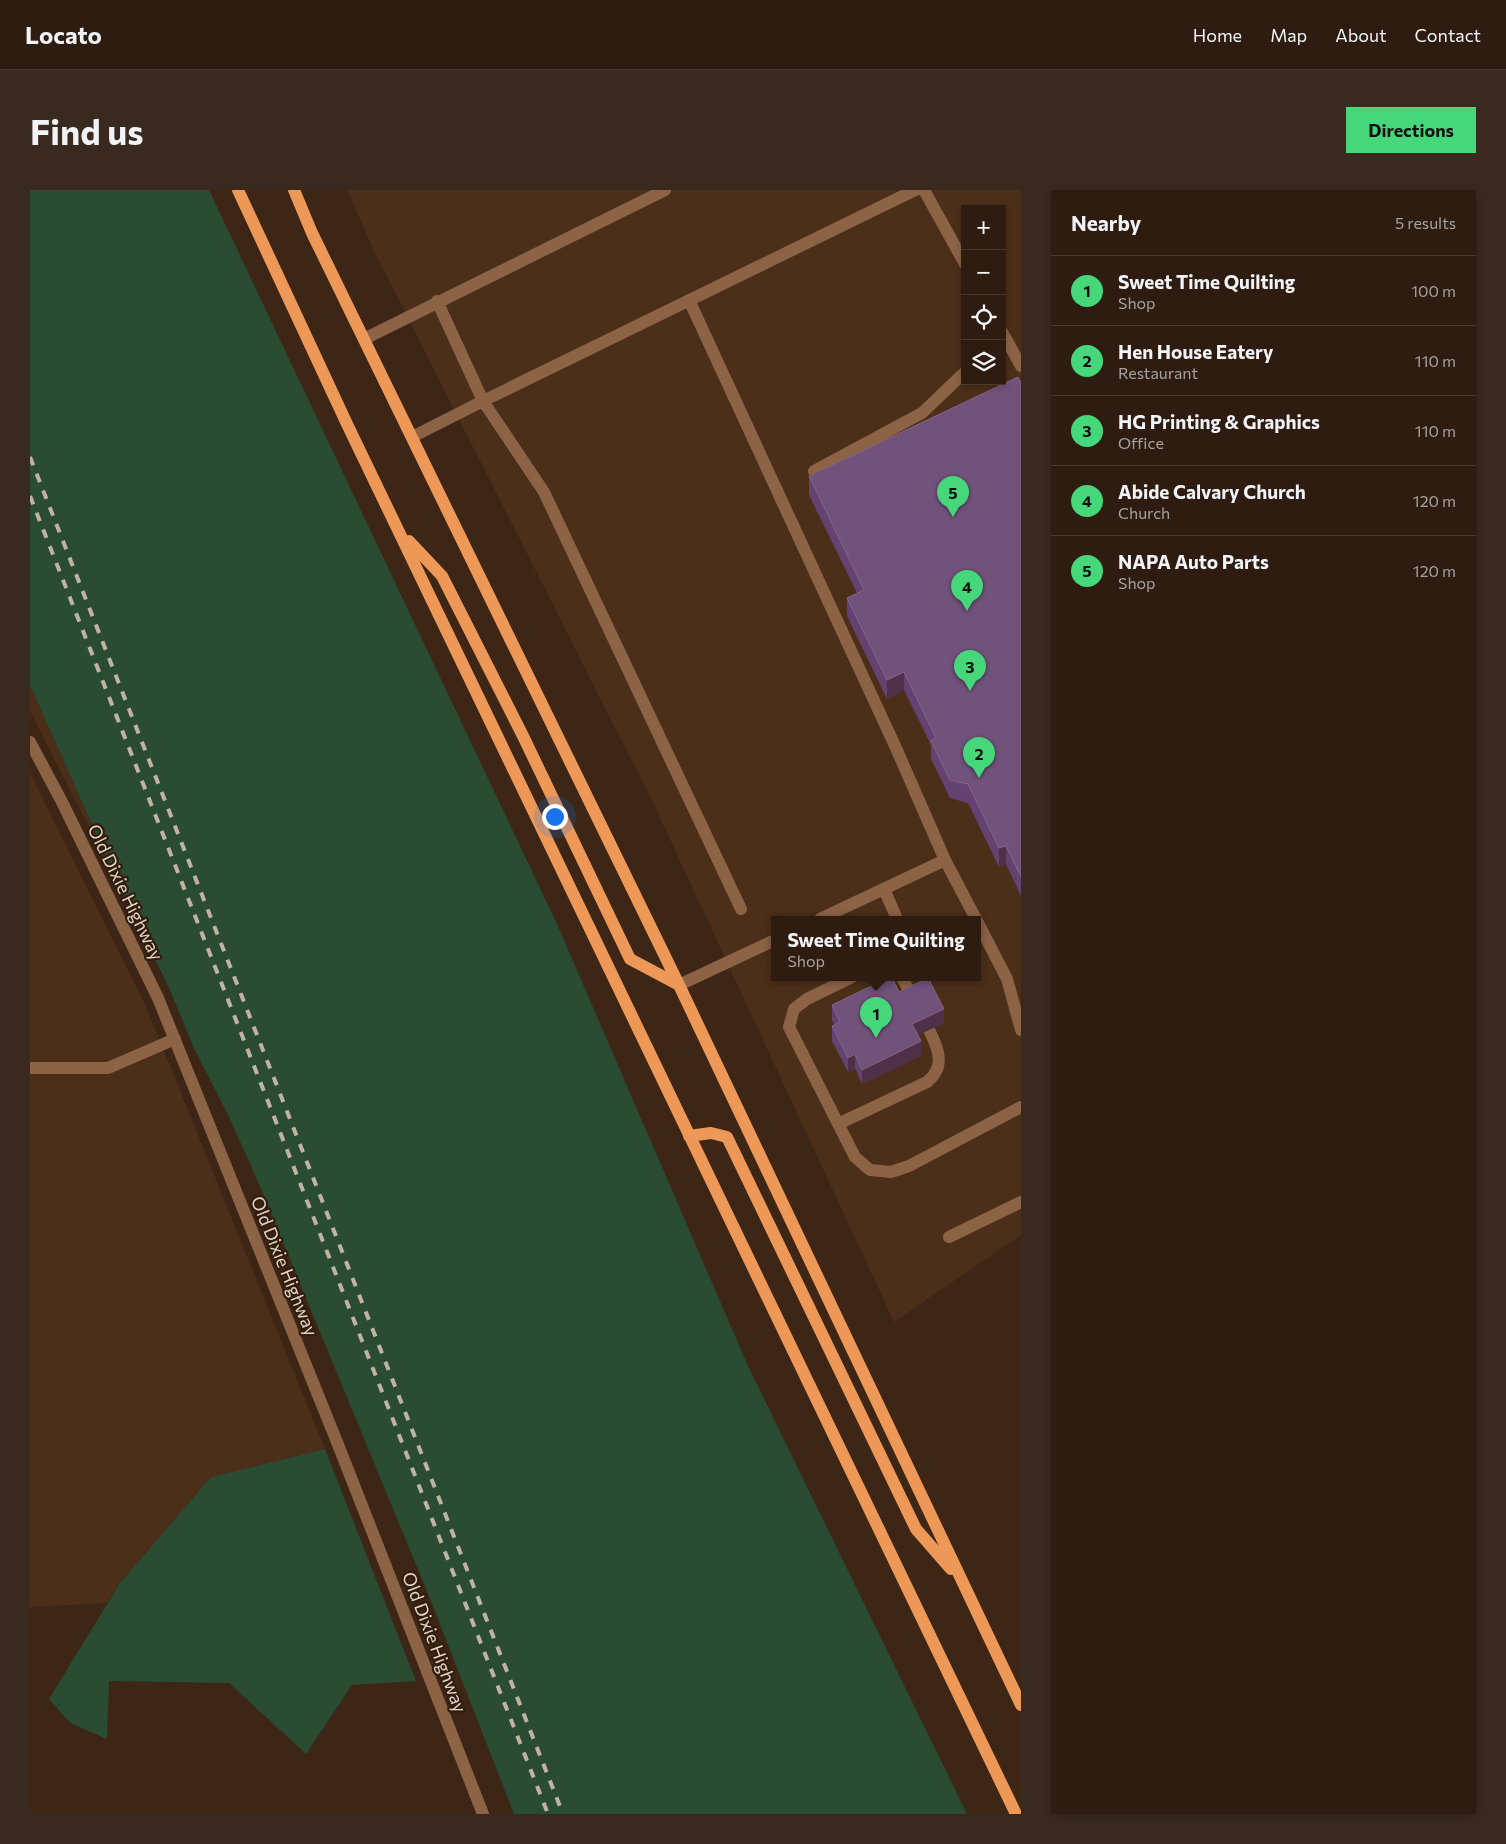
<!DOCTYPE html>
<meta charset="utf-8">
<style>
body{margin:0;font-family:Commissioner,sans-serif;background:#3a291e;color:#f1f3f6}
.controls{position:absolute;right:15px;top:15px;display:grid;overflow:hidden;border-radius:0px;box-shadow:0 2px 8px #0003}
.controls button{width:45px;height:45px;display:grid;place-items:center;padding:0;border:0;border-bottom:1px solid #493a30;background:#2e1c10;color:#f1f3f6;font:25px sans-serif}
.you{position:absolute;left:524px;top:626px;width:18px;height:18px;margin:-12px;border:4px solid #fff;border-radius:50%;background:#1a73e8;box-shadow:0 0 0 8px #1a73e833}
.badge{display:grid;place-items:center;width:32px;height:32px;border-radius:50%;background:#45d77a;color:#111;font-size:16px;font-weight:700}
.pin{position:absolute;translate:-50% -41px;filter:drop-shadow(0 1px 2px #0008)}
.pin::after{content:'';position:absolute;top:26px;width:18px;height:15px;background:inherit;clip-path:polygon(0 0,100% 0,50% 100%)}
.popup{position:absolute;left:741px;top:726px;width:210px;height:65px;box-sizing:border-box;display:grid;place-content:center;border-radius:0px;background:#2e1c10;filter:drop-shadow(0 1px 4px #0005);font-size:16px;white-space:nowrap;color:#a7a19f}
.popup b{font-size:19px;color:#f1f3f6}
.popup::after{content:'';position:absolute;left:50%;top:100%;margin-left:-10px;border:10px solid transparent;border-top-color:#2e1c10}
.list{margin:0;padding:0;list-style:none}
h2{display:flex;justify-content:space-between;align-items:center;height:65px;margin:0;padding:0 20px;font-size:21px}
h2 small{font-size:16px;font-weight:400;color:#a7a19f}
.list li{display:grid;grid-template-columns:32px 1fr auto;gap:15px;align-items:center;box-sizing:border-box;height:70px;padding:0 20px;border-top:1px solid #493a30}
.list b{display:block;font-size:19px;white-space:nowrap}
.list p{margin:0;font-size:16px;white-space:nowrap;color:#a7a19f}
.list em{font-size:16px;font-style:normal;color:#a7a19f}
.icon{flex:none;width:28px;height:28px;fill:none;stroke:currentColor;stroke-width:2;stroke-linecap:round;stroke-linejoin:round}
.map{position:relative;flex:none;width:991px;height:1624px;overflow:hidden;border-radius:0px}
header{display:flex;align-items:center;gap:30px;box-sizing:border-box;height:70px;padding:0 25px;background:#2e1c10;border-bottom:1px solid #493a30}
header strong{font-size:24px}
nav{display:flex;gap:28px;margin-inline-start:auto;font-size:18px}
.intro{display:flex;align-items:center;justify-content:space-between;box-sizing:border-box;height:120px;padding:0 30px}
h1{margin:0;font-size:35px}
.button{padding:12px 22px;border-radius:0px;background:#45d77a;color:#111;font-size:18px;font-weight:700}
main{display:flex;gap:30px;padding:0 30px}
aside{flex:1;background:#2e1c10;border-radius:0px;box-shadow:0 2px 8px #0003}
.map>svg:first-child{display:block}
</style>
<header>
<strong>Locato</strong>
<nav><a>Home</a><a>Map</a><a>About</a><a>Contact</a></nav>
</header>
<div class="intro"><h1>Find us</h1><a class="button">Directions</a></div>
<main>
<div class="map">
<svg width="991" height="1624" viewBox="0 0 991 1624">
<rect width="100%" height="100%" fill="#3d2616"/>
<!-- built -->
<path fill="#4b2f19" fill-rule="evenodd" d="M317 0H991V1045L864 1132 624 615 343 59ZM935 19H972V191H935ZM745 729H947V787H745Z
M0 495 76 666 103 724 0 521Z
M0 583 115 814 295 1259 181 1287 90 1393 77 1413 0 1417Z"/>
<!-- green -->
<path fill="#294c33" d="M0 0H179L527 734 718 1176 937 1624H484L399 1406 226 987 198 925 163 856 140 800 76 666 0 495Z
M295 1259 386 1491 322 1495 276 1564 199 1493 79 1491 77 1549 40 1533 19 1509 90 1393 181 1287Z"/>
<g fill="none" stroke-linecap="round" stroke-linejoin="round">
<!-- minor -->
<path stroke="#8d6346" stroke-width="12" d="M894 0 935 74
M659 110 866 558 915 670 946 729
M407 111 453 211 514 302 711 719
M972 142 991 176
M334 149 635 0
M382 247 453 211 885 0
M784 281 892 223 935 182
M0 552 32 612 128 808 309 1257 453 1624
M854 699 867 729
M790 729 915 670
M947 731 977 789 991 840
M822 787 777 809 764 819 759 837 825 967 840 980 861 982 879 976 991 917
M872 787 883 809
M649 795 745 750
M0 878H78L145 849
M808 934 897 892C899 890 903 887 905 883 914 870 905 852 899 840
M919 1047 991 1012"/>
<!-- major -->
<path stroke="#ee9858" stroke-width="12" d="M208 0 317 234 986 1624
M264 0 282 43 649 795 991 1515
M379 351 412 386 493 546 600 769 649 795
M659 946 681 943 697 947 886 1339 921 1379"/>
<!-- rail -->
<path stroke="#c2b2a6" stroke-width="4" stroke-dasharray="9 9" stroke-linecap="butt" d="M0 267 533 1624
M0 306 518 1624"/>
</g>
<!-- wall -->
<path fill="#644272" d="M991 193V706L976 674 969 677 938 613 920 608 901 569V555L874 500 857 509 817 426V408L827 403 779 305V286Z
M869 802 914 833 888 845 891 866 832 894 825 878 818 882 802 851V836L805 835 802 830V815Z"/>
<!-- shaded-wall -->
<path fill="#4e3049" d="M874 482V500L857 509V490Z
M976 656V674L969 677V658Z
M914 819V833L882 848V834Z
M891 851V866L832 894V880Z
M825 864V878L818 882V868Z"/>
<!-- building -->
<path fill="#71527b" stroke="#836687" d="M988 187 991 193V687L976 656 969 658 938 594 920 590 901 551 906 548 874 482 857 490 817 408 834 400 779 286Z
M860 787H862L869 802 898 788 914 819 882 834 891 851 832 880 825 864 818 868 802 836 810 832 802 815Z"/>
<g text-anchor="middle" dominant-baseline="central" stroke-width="4.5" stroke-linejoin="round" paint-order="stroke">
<!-- street labels -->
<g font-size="18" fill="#e2d4c9" stroke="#321d0c">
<text transform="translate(96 702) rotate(64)">Old Dixie Highway</text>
<text transform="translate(255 1076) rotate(68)">Old Dixie Highway</text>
<text transform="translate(405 1452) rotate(69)">Old Dixie Highway</text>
</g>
</g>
</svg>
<div class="controls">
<button>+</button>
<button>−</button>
<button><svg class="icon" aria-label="locate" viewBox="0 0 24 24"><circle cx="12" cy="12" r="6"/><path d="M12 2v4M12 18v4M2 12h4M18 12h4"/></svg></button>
<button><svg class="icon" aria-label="layers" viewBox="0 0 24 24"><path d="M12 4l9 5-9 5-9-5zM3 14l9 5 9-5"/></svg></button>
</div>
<div class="you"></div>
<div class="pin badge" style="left:846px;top:848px">1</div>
<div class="popup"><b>Sweet Time Quilting</b>Shop</div>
<div class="pin badge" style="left:949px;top:588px">2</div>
<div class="pin badge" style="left:940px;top:501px">3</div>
<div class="pin badge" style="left:937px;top:421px">4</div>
<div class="pin badge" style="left:923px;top:327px">5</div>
</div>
<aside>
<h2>Nearby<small>5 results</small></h2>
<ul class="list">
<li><span class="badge">1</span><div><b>Sweet Time Quilting</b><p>Shop</p></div><em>100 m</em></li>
<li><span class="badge">2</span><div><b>Hen House Eatery</b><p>Restaurant</p></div><em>110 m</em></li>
<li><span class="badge">3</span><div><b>HG Printing &amp; Graphics</b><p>Office</p></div><em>110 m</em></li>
<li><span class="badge">4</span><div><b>Abide Calvary Church</b><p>Church</p></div><em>120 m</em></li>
<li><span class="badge">5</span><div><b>NAPA Auto Parts</b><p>Shop</p></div><em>120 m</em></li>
</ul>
</aside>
</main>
